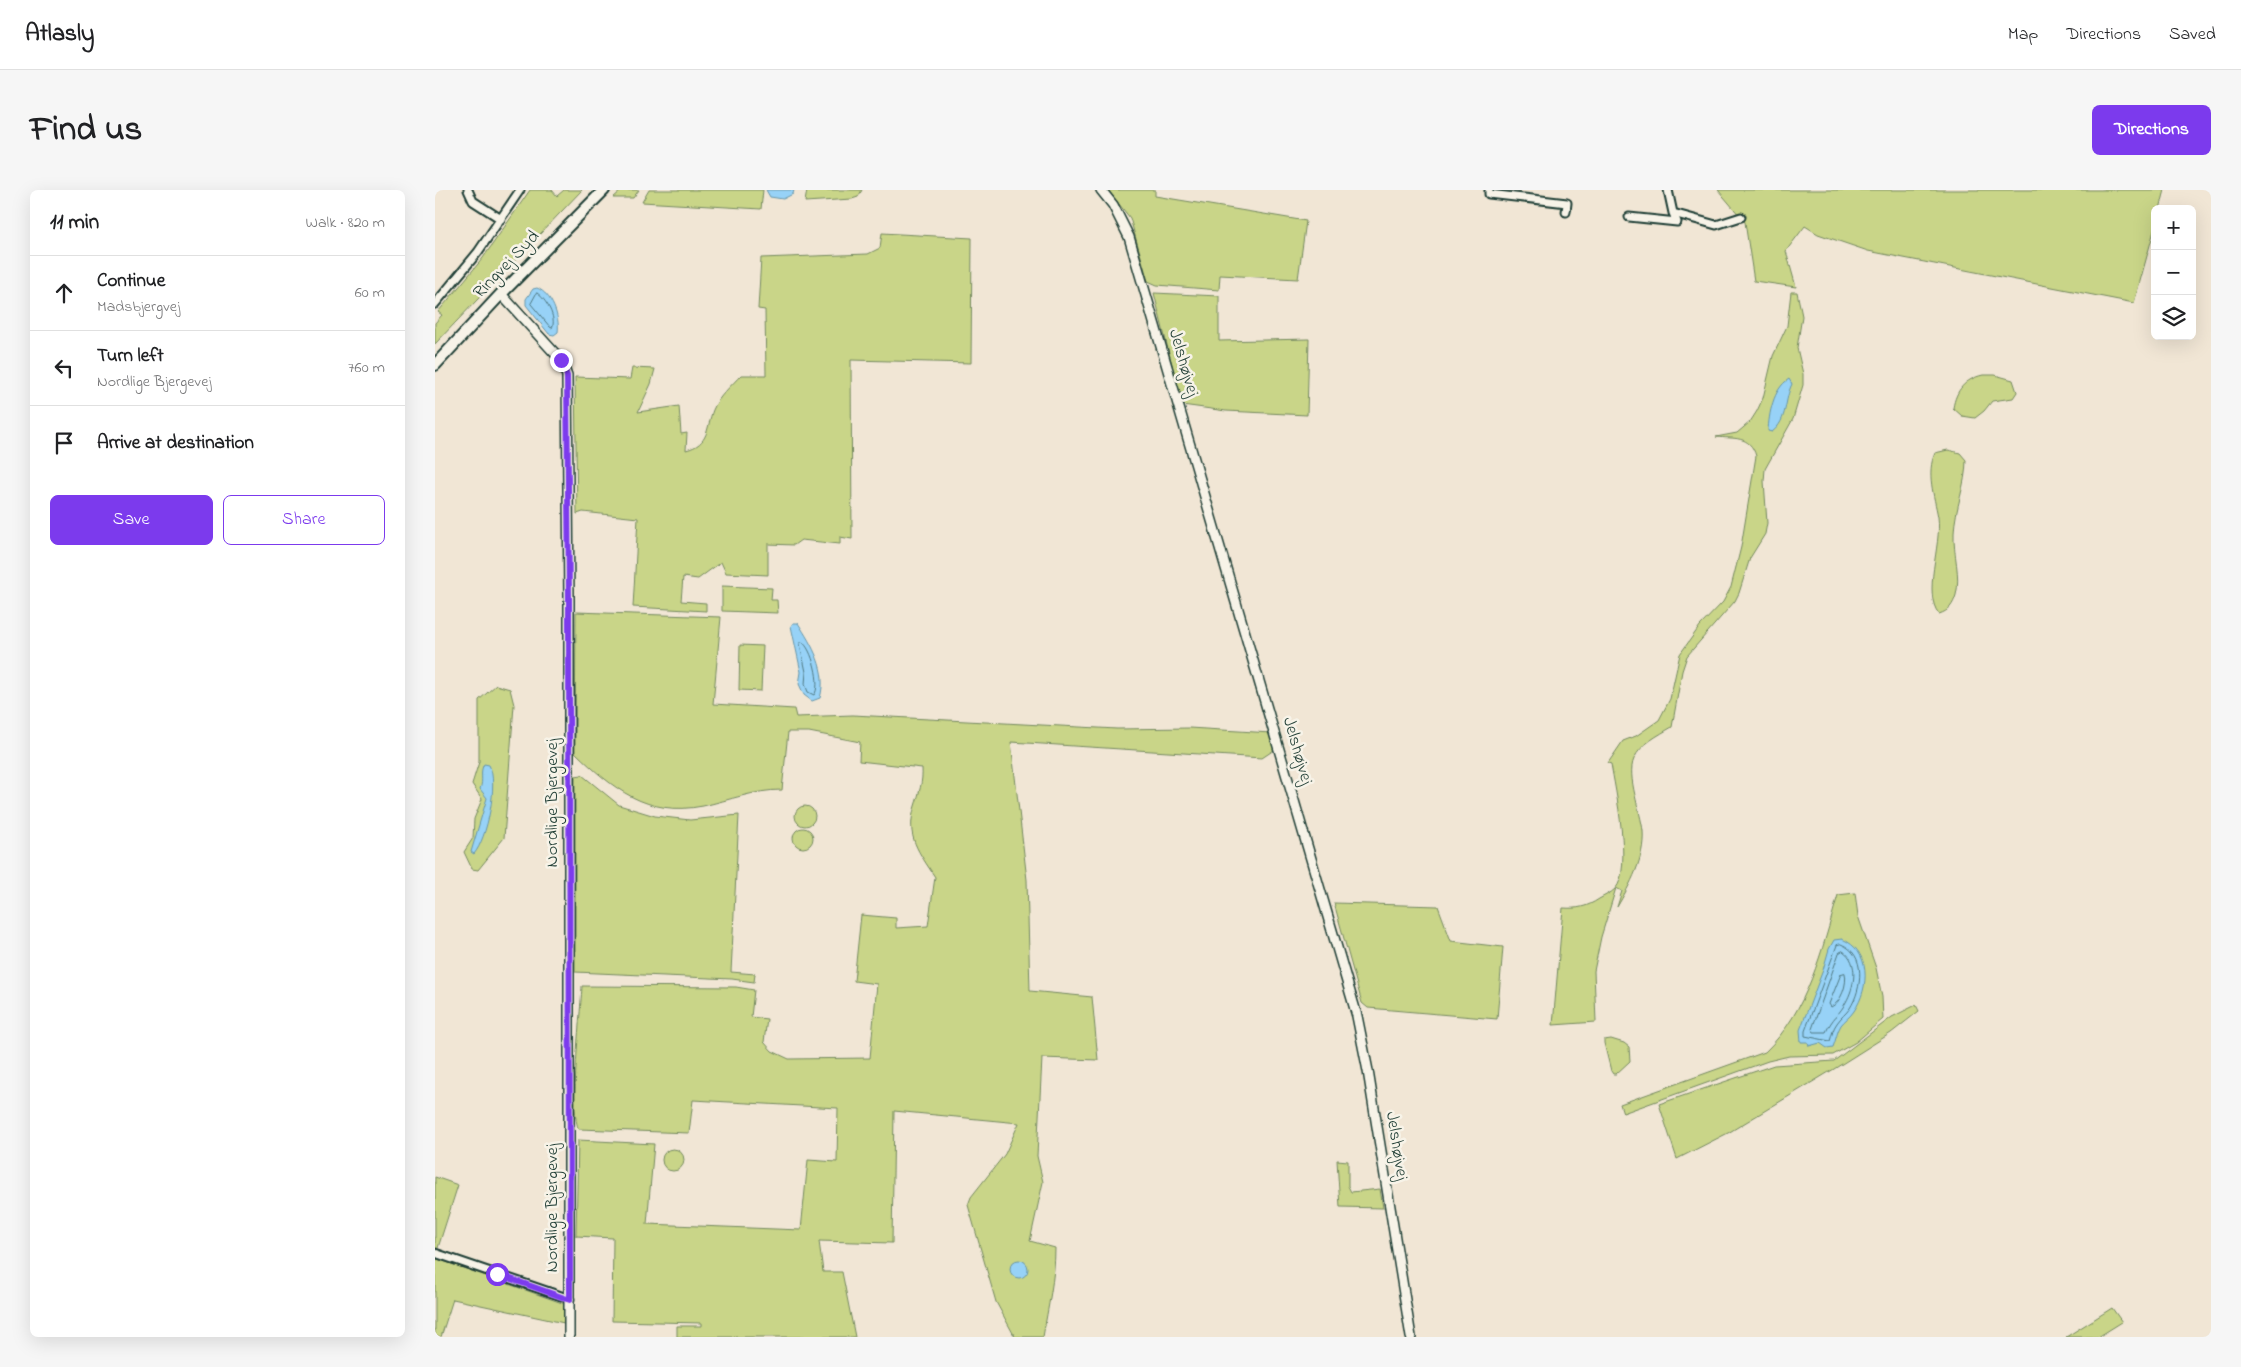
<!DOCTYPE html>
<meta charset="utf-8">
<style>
body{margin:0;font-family:"Indie Flower",sans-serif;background:#f6f6f6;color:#202124}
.controls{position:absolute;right:15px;top:15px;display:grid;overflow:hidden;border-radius:8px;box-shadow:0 5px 20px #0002}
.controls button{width:45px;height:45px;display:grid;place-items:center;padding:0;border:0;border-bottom:1px solid #e0e0e0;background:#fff;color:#202124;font:25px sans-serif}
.stop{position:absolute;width:15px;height:15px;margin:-11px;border:4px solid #7c3aed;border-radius:50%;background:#fff}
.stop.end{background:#7c3aed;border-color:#fff;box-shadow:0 1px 5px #0008}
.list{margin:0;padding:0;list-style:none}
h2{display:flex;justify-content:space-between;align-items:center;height:65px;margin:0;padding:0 20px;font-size:21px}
h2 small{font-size:16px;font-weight:400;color:#757577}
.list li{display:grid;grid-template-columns:32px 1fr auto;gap:15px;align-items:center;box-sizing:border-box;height:75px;padding:0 20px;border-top:1px solid #e0e0e0}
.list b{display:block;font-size:19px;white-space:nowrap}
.list p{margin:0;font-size:16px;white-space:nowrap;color:#757577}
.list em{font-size:16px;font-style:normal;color:#757577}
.actions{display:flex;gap:10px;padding:15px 20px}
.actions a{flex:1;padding:11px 0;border:1px solid #7c3aed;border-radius:8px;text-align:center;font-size:18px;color:#7c3aed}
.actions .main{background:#7c3aed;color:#fff}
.icon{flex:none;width:28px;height:28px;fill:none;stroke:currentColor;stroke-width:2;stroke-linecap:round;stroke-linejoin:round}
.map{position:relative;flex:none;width:1776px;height:1147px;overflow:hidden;border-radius:8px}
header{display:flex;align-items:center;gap:30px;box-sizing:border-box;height:70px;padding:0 25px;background:#fff;border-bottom:1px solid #e0e0e0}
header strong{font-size:24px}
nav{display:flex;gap:28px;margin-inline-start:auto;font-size:18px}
.intro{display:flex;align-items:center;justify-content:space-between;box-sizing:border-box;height:120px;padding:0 30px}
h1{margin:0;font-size:35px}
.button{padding:12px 22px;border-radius:8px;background:#7c3aed;color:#fff;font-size:18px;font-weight:700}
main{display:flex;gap:30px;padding:0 30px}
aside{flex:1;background:#fff;border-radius:8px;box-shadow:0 5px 20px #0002}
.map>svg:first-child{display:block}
</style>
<header>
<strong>Atlasly</strong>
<nav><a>Map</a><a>Directions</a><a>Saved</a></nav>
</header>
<div class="intro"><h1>Find us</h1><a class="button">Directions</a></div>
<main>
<aside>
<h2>11 min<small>Walk · 820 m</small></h2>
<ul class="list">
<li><svg class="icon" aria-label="ahead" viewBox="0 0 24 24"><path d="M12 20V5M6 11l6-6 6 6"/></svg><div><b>Continue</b><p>Madsbjergvej</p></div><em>60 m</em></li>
<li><svg class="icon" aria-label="left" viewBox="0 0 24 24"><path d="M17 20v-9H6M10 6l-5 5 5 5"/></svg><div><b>Turn left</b><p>Nordlige Bjergevej</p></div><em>760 m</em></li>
<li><svg class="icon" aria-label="arrive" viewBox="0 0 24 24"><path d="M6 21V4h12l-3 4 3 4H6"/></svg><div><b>Arrive at destination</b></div></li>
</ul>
<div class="actions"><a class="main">Save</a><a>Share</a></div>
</aside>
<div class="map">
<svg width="1776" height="1147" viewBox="0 0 1776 1147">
<rect width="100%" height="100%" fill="#f1e6d5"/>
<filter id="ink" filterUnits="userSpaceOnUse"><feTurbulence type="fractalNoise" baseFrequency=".02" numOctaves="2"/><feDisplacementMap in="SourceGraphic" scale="10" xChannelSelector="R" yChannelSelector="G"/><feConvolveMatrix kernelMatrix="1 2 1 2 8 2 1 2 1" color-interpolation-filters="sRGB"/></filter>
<g filter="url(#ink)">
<!-- green -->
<path fill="#c9d588" stroke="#74895e" d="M95 0H117L122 6 129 0H147L0 154V133L7 125 3 122 48 68Z
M187 0H204L198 8H178Z
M214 0H328L326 19 207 12Z
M372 0H427L423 7 417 9 370 12Z
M673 0H720V6L871 31 863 89 785 85 784 100 722 95 713 91 695 28Z
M1283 0H1730L1725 19H1720V37L1699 113 1433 61 1383 44 1370 36 1351 61 1361 97 1319 91 1310 32Z
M447 43 537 48 536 173 416 170 417 349 405 347V354L366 350 359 355 333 354V385L291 383 286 372 263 389 248 387 246 411 271 413V421L198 417 203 328 148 322 142 324 140 187 195 189 197 178 220 179 216 194 203 222 244 216 246 244 252 243 251 260C275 254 271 238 278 220 283 207 297 195 306 185H331L330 120 323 119 326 68 433 64 445 58Z
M1356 102H1362L1367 126 1362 158 1368 184V195L1358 229 1330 279 1329 291 1332 333 1330 344 1315 368 1304 403 1300 411 1252 466 1247 481 1237 537C1224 545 1205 554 1199 569 1191 586 1206 622 1208 641 1210 668 1195 695 1182 717L1187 701 1181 698 1166 747 1159 781 1161 832 1118 835 1128 718C1142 719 1152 717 1164 709 1169 706 1176 703 1180 699 1198 681 1180 598 1176 574L1173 573 1188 551 1201 546 1224 530 1235 509 1245 464 1265 436 1288 412 1296 397 1306 357 1321 266C1315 245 1299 249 1281 247L1302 243 1315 232 1322 221 1328 208 1338 166 1352 136Z
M719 103 784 106V151L874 149 872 225 791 221 747 215Z
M1548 185H1560L1578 190 1582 202 1578 208 1557 211 1549 221 1540 228 1527 226 1518 218C1521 200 1530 189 1548 185Z
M1513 260 1525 263 1531 270C1531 295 1520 318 1519 343 1518 363 1526 386 1521 405 1518 415 1514 421 1504 424 1487 403 1507 356 1503 327 1499 305 1491 283 1500 263Z
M287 396 337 398 336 410H342L343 423 287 421Z
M141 422 286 427 278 514 359 519 361 527 418 525 682 539 754 538 836 543 839 560 827 568 576 552 592 690 595 801 657 807 663 870 607 868 602 966 608 992 595 1051 620 1058C620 1088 613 1117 608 1147H580L561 1112 533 1015 536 1007 570 964 584 933 459 921 457 1053 384 1051 388 1082H407L420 1147H242V1136H267V1133L177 1131 178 1048 141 1046 143 950 219 954 212 1034 366 1040 373 970 402 972 403 918 258 910 254 943 144 939C134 927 146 819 147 796L301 797 319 800 316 827 332 829 329 852 337 861 354 869 435 868 442 794 419 791 426 725 461 728V738L493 736 500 687C484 662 470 647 480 616 484 603 488 592 487 578L424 571 425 552 374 542H353L347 600C319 600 295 610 268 616 212 627 178 599 140 562Z
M305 455 328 456 326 501 304 500Z
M61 495 75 499 79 515 69 648 43 680 37 679 29 662 38 648 39 629 47 609 37 594 44 572V510Z
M147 585 184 615 220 626 255 630 304 625 296 782 320 784 319 792 297 789 140 782V586Z
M360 626a10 10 0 1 1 20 0a10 10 0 1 1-20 0Z
M358 648a10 10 0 1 1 20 0a10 10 0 1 1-20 0Z
M1420 703 1423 726 1441 778 1447 807 1448 829 1421 852 1398 865 1354 866 1333 871 1188 923 1185 914 1330 862C1373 821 1387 760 1403 705Z
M899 713 1003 716 1016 751 1068 757 1062 829 933 818 927 813Z
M1481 815 1484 821 1456 843 1399 879 1293 943 1242 969 1224 914 1339 875 1399 871 1457 827Z
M1176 849 1189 853 1194 857 1195 871 1181 884H1178L1176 881 1169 853V850Z
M227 970a11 11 0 1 1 22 0a11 11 0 1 1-22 0Z
M902 970 913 971V996L916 1002 945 999 948 1018 905 1017Z
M0 987 23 995 2 1061 0 1060Z
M0 1068 130 1114 129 1133 18 1109 6 1147H0Z
M1677 1118 1687 1132 1663 1147H1631Z"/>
<!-- water -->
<path fill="#97d2f7" stroke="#6796a9" d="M331 0H359L358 4 348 9 335 7Z
M102 98C117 104 125 127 123 142L119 145 114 144 91 115V109L98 99Z
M1354 189 1357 194C1349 210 1353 230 1337 242L1333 241C1334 224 1338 199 1354 189Z
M358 433H363C377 455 393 481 385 508L377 511 369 505 364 494 366 482 356 436Z
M49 574 54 575C64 592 52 649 39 664L36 662 52 608 45 599C49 590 44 582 49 574Z
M1407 749C1436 761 1435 797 1419 821 1415 827 1410 830 1406 835 1402 841 1401 850 1398 857L1392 858 1385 853 1374 856 1373 852H1366L1365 840 1388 780 1394 759 1399 750Z
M575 1079a9 9 0 1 1 18 0a9 9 0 1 1-18 0Z"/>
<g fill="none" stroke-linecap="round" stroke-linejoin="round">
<!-- shore -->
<path stroke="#4f7982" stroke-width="1" d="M102 103C111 109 122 128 117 138L115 137 96 114Z
M367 452C377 457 387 496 379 505L373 502 370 494 371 482 365 454Z
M1406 754C1432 764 1427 799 1415 818 1411 824 1406 827 1402 833 1398 838 1397 845 1395 851L1370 846V841L1402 755Z
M1408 761C1425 772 1419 798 1411 812 1405 824 1397 828 1391 842H1379L1377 839 1404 763Z
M1410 783C1413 793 1406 813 1396 817L1394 814 1406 784Z"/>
<!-- minor casing -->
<g stroke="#1f3d34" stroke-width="11">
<path id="minor" d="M33 0 38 11 66 29
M1054 0V4L1132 13 1131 22
M1238 23 1281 35 1306 27
M1194 27 1242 32 1238 23 1233 0
M0 114 43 62 85 0
M0 1063 135 1109"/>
</g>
<!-- tertiary casing -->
<g stroke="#1f3d34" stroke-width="12">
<path id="tertiary" d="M666 0 678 15 694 47 922 826 933 881 976 1147
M66 104 126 170 132 186 134 410V1147"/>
</g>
<!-- secondary casing -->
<g stroke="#1f3d34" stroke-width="14">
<path id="secondary" d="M0 175 66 104 169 0"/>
</g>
<!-- minor -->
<use href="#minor" stroke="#f7f3e8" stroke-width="7"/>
<!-- tertiary -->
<use href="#tertiary" stroke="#f7f3e8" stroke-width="9"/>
<!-- secondary -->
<use href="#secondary" stroke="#f7f3e8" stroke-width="10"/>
</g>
</g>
<g fill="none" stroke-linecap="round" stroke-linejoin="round" filter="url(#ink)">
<!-- route -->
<path stroke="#7c3aed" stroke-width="6" d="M62 1084 135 1110 134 410 132 186 126 170"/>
</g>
<g text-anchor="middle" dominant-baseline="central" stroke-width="5" stroke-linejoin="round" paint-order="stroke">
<!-- street labels -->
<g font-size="18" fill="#1f3d34" stroke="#f7f3e8">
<text transform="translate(72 75) rotate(-46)">Ringvej Syd</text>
<text transform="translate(748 173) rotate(74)">Jelshøjvej</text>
<text transform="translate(862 561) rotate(74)">Jelshøjvej</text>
<text transform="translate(118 613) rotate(-90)">Nordlige Bjergevej</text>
<text transform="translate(961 956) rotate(81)">Jelshøjvej</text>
<text transform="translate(118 1018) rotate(-90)">Nordlige Bjergevej</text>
</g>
</g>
</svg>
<div class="controls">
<button>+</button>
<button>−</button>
<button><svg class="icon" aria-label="layers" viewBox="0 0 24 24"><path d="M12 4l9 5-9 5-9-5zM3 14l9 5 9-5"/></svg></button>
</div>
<div class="stop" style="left:62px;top:1084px"></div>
<div class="stop end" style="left:126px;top:170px"></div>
</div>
</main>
